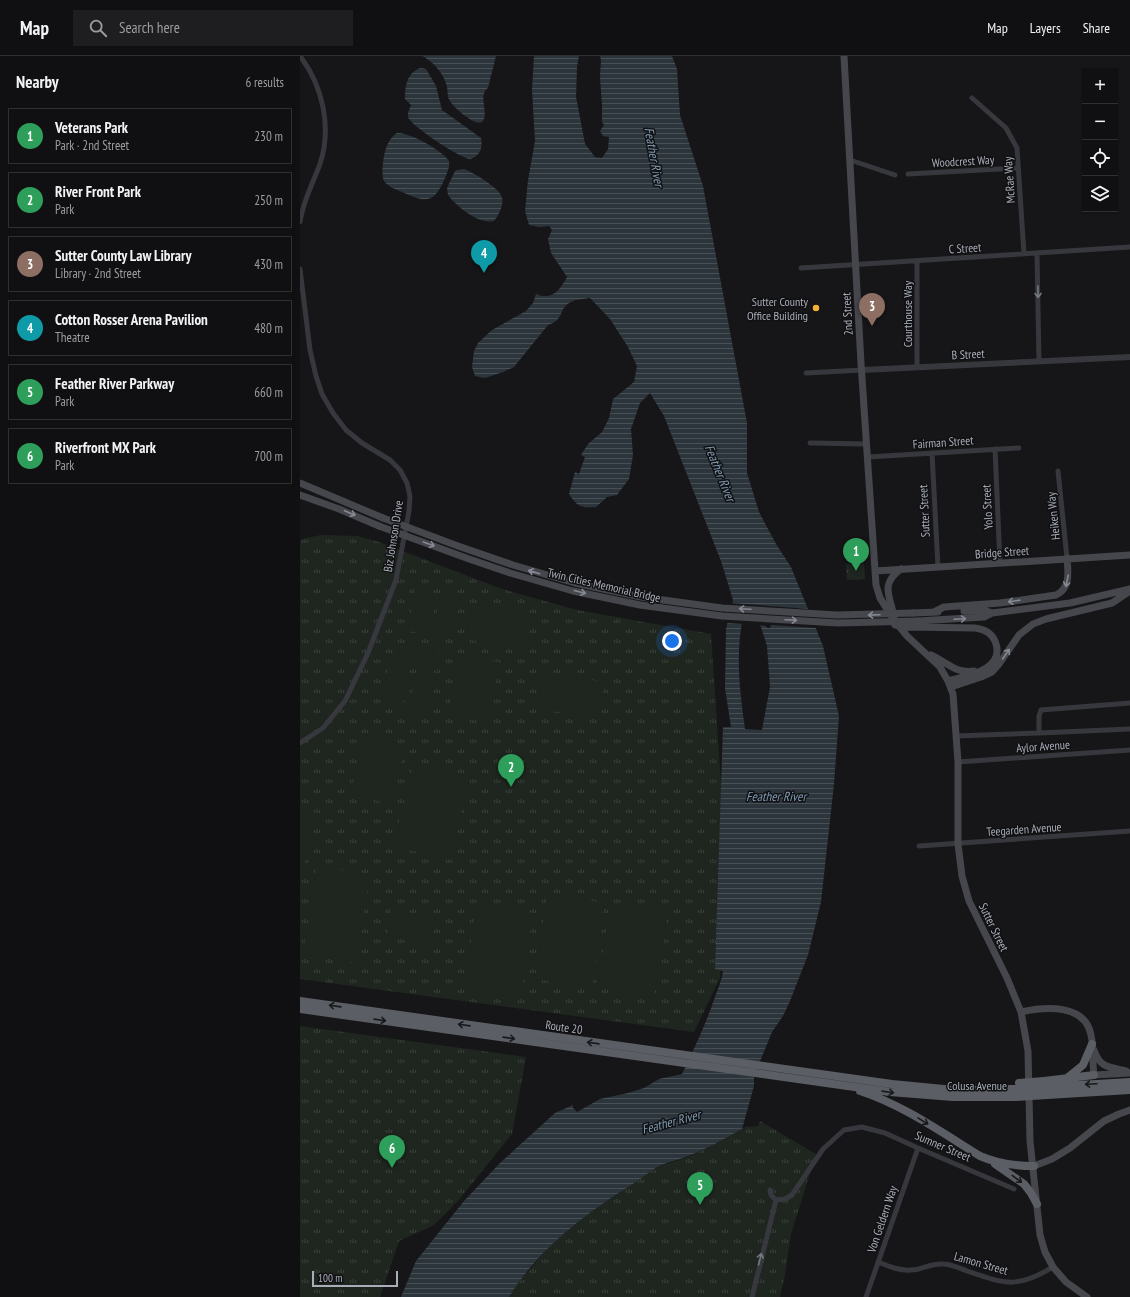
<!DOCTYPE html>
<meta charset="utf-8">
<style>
body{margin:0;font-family:"PT Sans Narrow",sans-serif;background:#1e1e20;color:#f1f3f6}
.controls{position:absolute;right:12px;top:12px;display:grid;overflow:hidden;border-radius:0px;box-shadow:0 1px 3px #0004}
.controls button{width:36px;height:36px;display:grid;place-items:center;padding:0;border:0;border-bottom:1px solid #303032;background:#101012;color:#f1f3f6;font:20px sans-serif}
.scale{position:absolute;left:12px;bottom:10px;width:86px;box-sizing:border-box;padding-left:4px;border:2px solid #a8adb8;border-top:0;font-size:11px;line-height:14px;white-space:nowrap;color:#a8adb8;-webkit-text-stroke:3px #111113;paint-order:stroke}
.you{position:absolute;left:372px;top:585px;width:14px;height:14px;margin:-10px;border:3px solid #fff;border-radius:50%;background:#1a73e8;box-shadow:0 0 0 6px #1a73e833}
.badge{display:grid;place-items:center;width:26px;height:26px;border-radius:50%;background:#7c3aed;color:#fff;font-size:13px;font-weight:700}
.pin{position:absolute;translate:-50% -33px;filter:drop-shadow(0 1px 2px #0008)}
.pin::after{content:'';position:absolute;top:21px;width:14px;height:12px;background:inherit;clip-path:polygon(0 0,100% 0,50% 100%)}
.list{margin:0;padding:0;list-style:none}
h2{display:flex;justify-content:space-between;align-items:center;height:52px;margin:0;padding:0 16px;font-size:17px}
h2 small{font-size:13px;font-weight:400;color:#9c9d9f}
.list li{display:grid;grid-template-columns:26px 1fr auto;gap:12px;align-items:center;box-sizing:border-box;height:56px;margin:0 8px 8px;padding:0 8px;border:1px solid #303032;border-radius:0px}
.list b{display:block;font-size:15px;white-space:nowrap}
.list p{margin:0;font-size:13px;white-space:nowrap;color:#9c9d9f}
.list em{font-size:13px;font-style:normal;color:#9c9d9f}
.icon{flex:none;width:22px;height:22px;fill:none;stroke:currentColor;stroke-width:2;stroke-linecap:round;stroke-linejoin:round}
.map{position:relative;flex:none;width:830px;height:1241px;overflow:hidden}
header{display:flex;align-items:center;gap:24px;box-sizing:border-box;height:56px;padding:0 20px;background:#101012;border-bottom:1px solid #303032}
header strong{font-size:19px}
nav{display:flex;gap:22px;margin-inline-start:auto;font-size:14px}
.search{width:280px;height:36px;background:#1e1e20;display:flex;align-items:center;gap:10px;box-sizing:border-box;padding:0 14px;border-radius:0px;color:#9c9d9f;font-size:15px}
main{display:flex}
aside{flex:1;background:#101012}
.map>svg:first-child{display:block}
</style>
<header>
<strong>Map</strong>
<div class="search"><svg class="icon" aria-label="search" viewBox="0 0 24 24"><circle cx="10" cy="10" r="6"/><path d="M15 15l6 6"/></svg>Search here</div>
<nav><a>Map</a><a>Layers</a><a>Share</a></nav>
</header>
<main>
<aside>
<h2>Nearby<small>6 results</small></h2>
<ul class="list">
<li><span class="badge" style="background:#2e9e5b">1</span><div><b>Veterans Park</b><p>Park · 2nd Street</p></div><em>230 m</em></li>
<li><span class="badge" style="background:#2e9e5b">2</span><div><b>River Front Park</b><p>Park</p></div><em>250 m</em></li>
<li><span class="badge" style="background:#8d6e63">3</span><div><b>Sutter County Law Library</b><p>Library · 2nd Street</p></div><em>430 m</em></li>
<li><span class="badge" style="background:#0f9aa8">4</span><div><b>Cotton Rosser Arena Pavilion</b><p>Theatre</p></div><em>480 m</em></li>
<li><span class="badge" style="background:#2e9e5b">5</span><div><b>Feather River Parkway</b><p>Park</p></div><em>660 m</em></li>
<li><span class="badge" style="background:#2e9e5b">6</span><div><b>Riverfront MX Park</b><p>Park</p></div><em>700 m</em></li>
</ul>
</aside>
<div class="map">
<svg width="830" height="1241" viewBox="0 0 830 1241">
<defs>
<pattern id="park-tufts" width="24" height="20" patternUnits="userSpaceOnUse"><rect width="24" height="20" fill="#1e261f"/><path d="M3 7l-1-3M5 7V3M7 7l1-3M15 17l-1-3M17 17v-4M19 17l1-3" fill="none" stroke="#3c433d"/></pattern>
<pattern id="water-rules" width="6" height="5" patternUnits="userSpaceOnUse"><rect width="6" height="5" fill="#2c353c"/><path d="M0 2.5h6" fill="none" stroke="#485056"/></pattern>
</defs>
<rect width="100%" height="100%" fill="#161618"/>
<!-- park -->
<path fill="url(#park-tufts)" d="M21 479 58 480 79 486 202 533 277 554 411 578 425 787 420 922 394 976 0 923V486L2 483Z
M564 507 565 523 547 524 546 508Z
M0 970 226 1001 212 1078 158 1145 134 1169 99 1185 80 1241H0Z
M460 1065 516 1098 491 1178 485 1219 480 1241H209L215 1231 245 1195 270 1171 292 1155 359 1110 380 1104 406 1093 447 1070 451 1071 458 1070Z"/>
<!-- pitch -->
<path fill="#1e261f" d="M115 534 135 538 127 578 108 575Z
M140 539 160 543 153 583 133 580Z
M171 547 233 558 226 594 166 583Z
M100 588 140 594 137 615 96 608Z
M157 600 199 606 190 666 148 660Z
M88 613 108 616 102 655 81 651Z
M116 616 136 620 128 660 109 657Z
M243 617 304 626 299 662 239 653Z
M66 679 106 690 89 748 50 737Z
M114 707 170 721 149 804 93 790Z
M0 753 16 757 0 826Z
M17 810 70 819 56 907 3 898Z
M247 838 304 847 292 931 235 923Z
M311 847 368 856 354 941 297 932Z
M176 849 233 857 221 942 164 934Z
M91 854 136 861 132 888 87 881Z"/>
<!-- water -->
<path fill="url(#water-rules)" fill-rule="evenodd" d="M122 0H196L188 32C177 39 190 59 182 66 176 71 153 51 150 45 147 41 148 36 147 31 145 19 133 5 122 0Z
M234 0H279L277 11 276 41 278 51 285 88 295 101 302 102 308 93 309 81 303 80 300 75 304 69 302 66V49L300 21 301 4 300 0H372L377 13 380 59 403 130 447 367V417L459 456 476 488 491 511 523 590 539 660 534 728 521 846 508 899 490 945 483 960 472 976 454 1020V1030L442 1073C424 1083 407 1093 388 1100 379 1104 368 1106 359 1110 350 1115 341 1123 331 1129 284 1159 239 1192 209 1241H101L116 1205 164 1145 200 1107 255 1057 273 1049V1052L277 1056 300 1043 328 1037 344 1032 359 1023 382 1018C394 993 406 968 415 941 418 932 422 924 423 915L415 913 423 671H431L425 632 426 573 433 544 421 505 364 360 350 337 340 347 331 373 333 399 329 423 317 439 307 441 296 451C282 452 277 451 269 438L275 416 279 418 285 401 281 399 288 388 302 376 309 362 313 343 334 326 337 310 328 291 310 263 290 242C284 243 276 243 271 246 258 252 265 264 248 269L214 311 203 316 185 322 175 320 172 311 174 295 178 287 192 274 226 255 233 247 236 238C252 245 260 234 267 221L251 197 248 183 252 174 249 170 239 171 229 169 225 155 228 124 235 85 232 34ZM453 560 461 571 467 590 470 631 462 674 445 673C440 637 435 598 443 562Z
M121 12 126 13 136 30 142 54 181 82C183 92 180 100 170 103 160 102 111 70 108 61 107 57 110 52 111 49L105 43C105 30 107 16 121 12Z
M97 77C109 76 142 94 149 105 150 111 147 117 145 122 134 148 126 147 102 136 95 133 88 131 84 125 81 118 83 107 84 100 86 91 89 82 97 77Z
M164 113C173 116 199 132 202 141 204 149 199 159 194 165 179 169 156 150 148 139L147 132 155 115 157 114Z"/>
<!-- pier -->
<path fill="#161618" d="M430 547 510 553 518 572 471 569 470 572H467L466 570 457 569 451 561 444 563 443 568 426 567Z"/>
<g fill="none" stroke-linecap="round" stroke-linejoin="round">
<!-- minor -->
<path stroke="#37383d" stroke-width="5" d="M672 42 706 72 717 92 724 198
M550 104 595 119
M608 118 718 112
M0 166C3 145 13 127 20 108 32 72 23 30 0 0
M737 197 739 305
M617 205V311
M501 212 830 191
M0 213 10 294 16 320 22 338 33 357 46 374 62 387 90 404 100 414 107 427 110 440 109 455 96 524 68 597 45 645 23 672 0 687
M506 317 562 314
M510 387 567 388
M695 393 700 507
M632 397 638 511
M568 401 719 392
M758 415 767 502
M739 677V660L741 654 830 647
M656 680 739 677 830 673
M658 706 830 694
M619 790 830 775
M470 1134 471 1139 476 1144
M476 1144 485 1143 492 1139 523 1093 544 1074 562 1071 585 1077 618 1092 714 1133
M578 1206C588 1210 599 1215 611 1214 623 1214 630 1207 643 1208 651 1208 659 1212 667 1215 705 1228 717 1233 753 1211
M452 1241 476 1144
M566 1241 618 1092"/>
<!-- tertiary -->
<path stroke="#37383d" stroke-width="6" d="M562 314 830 301"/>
<!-- secondary -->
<path stroke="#45474d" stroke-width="7" d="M544 0 561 307 576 529 580 542 594 564 607 580 640 611 648 625 653 638 658 706V788L662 820 669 845 707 922 721 956 728 995 730 1085 740 1179 745 1196 753 1211 766 1226 787 1241
M0 427 83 462
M0 439 39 453 79 470
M575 515 830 499
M664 555 684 554 692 557
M634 556 644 551 700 547 756 539C771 532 768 516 767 502
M613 557 638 556
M594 563C592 541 578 530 601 513
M618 565 684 561 692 557 770 547 830 533
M607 571 675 572C684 573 691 576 695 585 707 614 666 620 648 625
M631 599C646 606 656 618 674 615
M651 631 681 621 692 616 699 608 719 579 733 568 746 563 812 547 827 537
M721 956C745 951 785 947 791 979 794 992 792 1006 794 1019L830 1017
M794 994C800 1012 809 1011 826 1015
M734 1110 752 1103 770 1092 804 1065 819 1058 830 1054"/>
<!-- trunk -->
<path stroke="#5b5e65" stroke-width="8" d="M0 945 592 1028 654 1034 712 1033
M0 953 590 1036 653 1041H714
M767 1022 783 1009 792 988
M744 1025 794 1019
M746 1031 830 1026
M560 1035C603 1049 641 1076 680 1100 698 1108 714 1110 734 1110
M747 1039 830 1034
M695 1108 724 1128 731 1137 737 1148"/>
<!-- secondary-bridge -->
<path stroke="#45474d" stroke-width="7" d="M83 462 158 490 213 509 275 527 341 541 422 552 537 559 613 557
M79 470 169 503 210 517 273 535 340 549 422 560 538 567 618 565
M595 569 607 571"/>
<!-- trunk-bridge -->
<path stroke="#5b5e65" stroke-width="8" d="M719 1027 744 1025
M712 1033 746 1031
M714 1041 747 1039"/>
</g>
<!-- one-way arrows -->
<defs><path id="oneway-shaft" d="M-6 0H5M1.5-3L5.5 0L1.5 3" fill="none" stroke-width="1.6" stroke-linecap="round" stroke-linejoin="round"/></defs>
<g stroke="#757881">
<use href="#oneway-shaft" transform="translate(738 236) rotate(89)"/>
<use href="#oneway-shaft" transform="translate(460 1203) rotate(-76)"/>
</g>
<g stroke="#858993">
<use href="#oneway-shaft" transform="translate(50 457) rotate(23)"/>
<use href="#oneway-shaft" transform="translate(129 488) rotate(20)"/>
<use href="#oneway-shaft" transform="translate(234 516) rotate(-164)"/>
<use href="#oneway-shaft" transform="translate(767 525) rotate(102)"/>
<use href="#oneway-shaft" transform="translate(280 536) rotate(14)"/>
<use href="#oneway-shaft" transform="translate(714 545) rotate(172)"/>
<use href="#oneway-shaft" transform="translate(445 553) rotate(-177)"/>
<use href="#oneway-shaft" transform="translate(574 559) rotate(178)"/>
<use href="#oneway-shaft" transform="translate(660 563) rotate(-3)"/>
<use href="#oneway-shaft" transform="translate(491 564) rotate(3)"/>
<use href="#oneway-shaft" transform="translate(706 598) rotate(-56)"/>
</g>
<g stroke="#18191b">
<use href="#oneway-shaft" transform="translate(35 950) rotate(-172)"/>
<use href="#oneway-shaft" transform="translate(80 964) rotate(8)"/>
<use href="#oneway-shaft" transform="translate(164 969) rotate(-172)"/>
<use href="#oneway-shaft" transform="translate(209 982) rotate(8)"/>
<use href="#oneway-shaft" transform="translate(293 987) rotate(-172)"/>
<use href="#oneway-shaft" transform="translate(791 1028) rotate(177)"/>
<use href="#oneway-shaft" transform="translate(588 1036) rotate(8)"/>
<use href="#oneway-shaft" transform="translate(623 1065) rotate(31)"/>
<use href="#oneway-shaft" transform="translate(717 1123) rotate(36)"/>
</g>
<!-- markers -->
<circle fill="#f2b134" stroke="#111113" stroke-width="1.5" cx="516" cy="252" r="4"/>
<g text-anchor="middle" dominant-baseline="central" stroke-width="3" stroke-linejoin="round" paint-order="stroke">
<!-- street labels -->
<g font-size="12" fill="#a8adb8" stroke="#111113">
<text transform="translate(663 105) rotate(-3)">Woodcrest Way</text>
<text transform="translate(709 124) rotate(-94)">McRae Way</text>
<text transform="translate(665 192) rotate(-4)">C Street</text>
<text transform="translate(547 258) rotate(-93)">2nd Street</text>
<text transform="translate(607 258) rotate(-90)">Courthouse Way</text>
<text transform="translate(668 298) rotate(-3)">B Street</text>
<text transform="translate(643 386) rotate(-4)">Fairman Street</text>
<text transform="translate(687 451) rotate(-93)">Yolo Street</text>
<text transform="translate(624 455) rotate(-93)">Sutter Street</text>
<text transform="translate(753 460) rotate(-96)">Heiken Way</text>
<text transform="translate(93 480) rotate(-81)">Biz Johnson Drive</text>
<text transform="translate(702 496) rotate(-4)">Bridge Street</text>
<text transform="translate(304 529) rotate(13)">Twin Cities Memorial Bridge</text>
<text transform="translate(743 690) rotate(-4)">Aylor Avenue</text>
<text transform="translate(724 773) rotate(-4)">Teegarden Avenue</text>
<text transform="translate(694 871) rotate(64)">Sutter Street</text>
<text transform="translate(264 971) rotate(8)">Route 20</text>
<text x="677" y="1029">Colusa Avenue</text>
<text transform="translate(643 1090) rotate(23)">Sumner Street</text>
<text transform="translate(582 1163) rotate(-71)">Von Geldern Way</text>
<text transform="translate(681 1207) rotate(16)">Lamon Street</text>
</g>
<!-- poi labels -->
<g font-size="12" fill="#a8adb8" stroke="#111113" text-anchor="end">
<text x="508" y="245">Sutter County<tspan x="508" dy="14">Office Building</tspan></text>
</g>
<!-- water labels -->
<g font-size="13" font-style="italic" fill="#7f9bb3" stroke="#111113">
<text transform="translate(354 101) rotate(80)">Feather River</text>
<text transform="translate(420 417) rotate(68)">Feather River</text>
<text x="476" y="740">Feather River</text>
<text transform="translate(371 1066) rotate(-15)">Feather River</text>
</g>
</g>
</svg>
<div class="controls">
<button>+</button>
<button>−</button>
<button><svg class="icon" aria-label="locate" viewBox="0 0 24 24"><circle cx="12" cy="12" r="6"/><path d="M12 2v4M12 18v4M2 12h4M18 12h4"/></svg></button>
<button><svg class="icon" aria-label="layers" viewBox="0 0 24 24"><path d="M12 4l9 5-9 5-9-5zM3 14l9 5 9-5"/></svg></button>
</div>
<div class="scale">100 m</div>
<div class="you"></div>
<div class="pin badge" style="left:556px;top:515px;background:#2e9e5b">1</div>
<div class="pin badge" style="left:211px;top:731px;background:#2e9e5b">2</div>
<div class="pin badge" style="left:572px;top:270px;background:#8d6e63">3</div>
<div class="pin badge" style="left:184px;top:217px;background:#0f9aa8">4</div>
<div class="pin badge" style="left:400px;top:1149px;background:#2e9e5b">5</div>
<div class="pin badge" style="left:92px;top:1112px;background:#2e9e5b">6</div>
</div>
</main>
